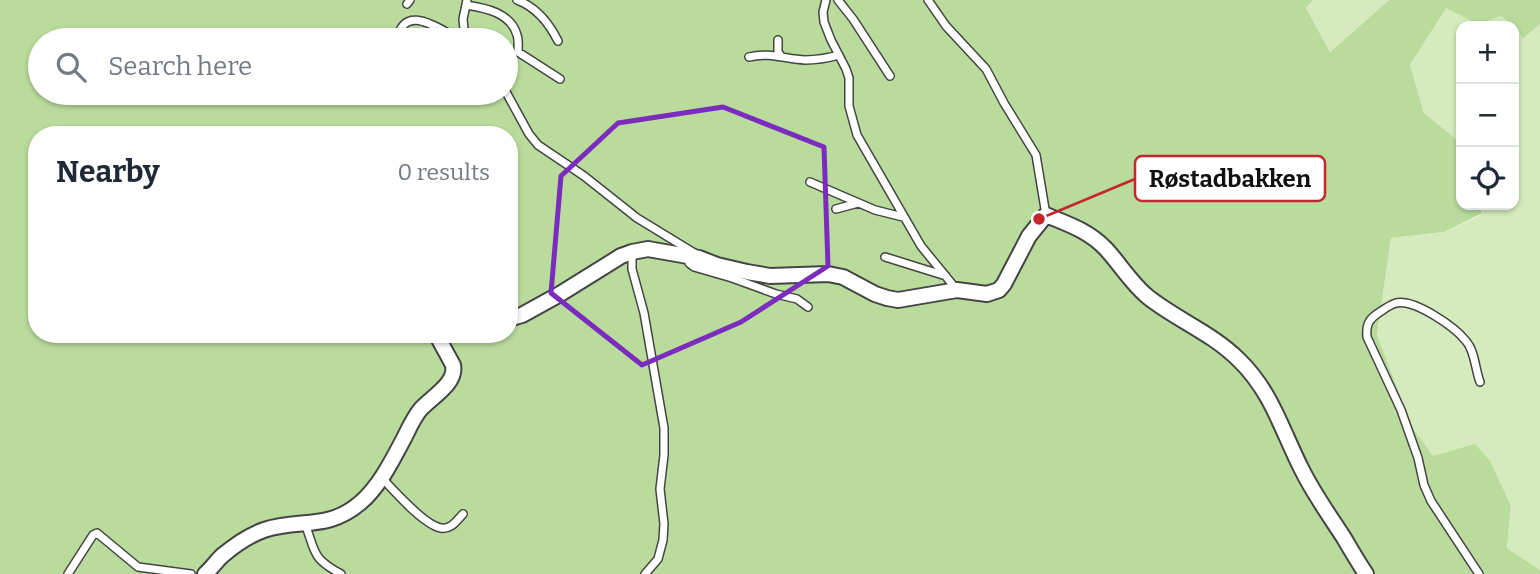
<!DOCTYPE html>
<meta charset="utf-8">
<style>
body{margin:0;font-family:Bitter,serif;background:#f2f2f3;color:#1f2937}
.controls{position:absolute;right:21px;top:21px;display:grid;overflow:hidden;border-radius:14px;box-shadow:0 2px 5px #0004}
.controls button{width:63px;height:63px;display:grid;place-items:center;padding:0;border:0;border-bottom:2px solid #e0e1e3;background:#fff;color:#1f2937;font:35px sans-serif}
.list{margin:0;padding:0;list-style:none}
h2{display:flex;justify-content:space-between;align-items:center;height:91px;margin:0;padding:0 28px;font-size:30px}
h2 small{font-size:23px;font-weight:400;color:#747a83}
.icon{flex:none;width:38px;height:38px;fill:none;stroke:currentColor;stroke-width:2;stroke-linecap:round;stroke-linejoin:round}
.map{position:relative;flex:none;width:1540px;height:574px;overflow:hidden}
.search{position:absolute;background:#fff;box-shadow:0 2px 5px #0004;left:28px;top:28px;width:490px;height:77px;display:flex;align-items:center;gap:18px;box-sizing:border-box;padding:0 24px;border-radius:38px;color:#747a83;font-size:26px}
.panel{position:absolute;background:#fff;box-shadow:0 2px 5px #0004;left:28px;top:126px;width:490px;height:217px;border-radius:28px}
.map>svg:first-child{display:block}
</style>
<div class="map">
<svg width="1540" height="574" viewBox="0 0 1540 574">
<rect width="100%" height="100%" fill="#fffdf5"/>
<!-- green -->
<path fill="#d5ebbd" d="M1313 0H1389L1330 52 1306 8Z
M1446 7 1478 23 1501 16 1513 26H1461V143L1424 113 1410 65Z
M1540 24V570L1507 548 1511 505 1433 456 1413 428 1377 335 1391 238 1444 232 1481 215V205H1514V27L1523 39Z"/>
<!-- forest -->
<path fill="#b9dc9c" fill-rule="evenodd" d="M0 0H1313L1306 8 1330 52 1389 0H1540V24L1523 39 1517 30 1501 16 1478 24 1446 8 1410 65 1424 113 1461 143V205H1481V214L1444 232 1391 238 1377 335 1413 428 1433 456 1475 444 1490 461 1511 506 1507 548 1540 570V574H0ZM40 40H506V93H40ZM37 135H509V334H37Z"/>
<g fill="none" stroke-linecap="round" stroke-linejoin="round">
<!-- lane casing -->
<g stroke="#444" stroke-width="10">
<path id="lane" d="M517 0C536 7 549 23 558 41
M826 0 823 12 824 22 831 40 846 69 849 78V106L857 135 921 246 957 290
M838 0 853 19 890 76
M928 0 946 26 986 69 1004 103 1036 155 1046 215
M407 4 410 0
M466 5C486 8 511 13 517 35 519 40 518 47 518 52L560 79
M397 40C405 0 441 32 463 40
M465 40 463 19 467 0
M778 40V52L781 56
M749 57C768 52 786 59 805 60 817 60 828 58 839 55
M506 92 529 134 538 145 584 176 637 218 696 254
M810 182 875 210 903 217
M836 209 858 203
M632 253V269L644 313 664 428V455L660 489 664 524 663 540 658 559 645 574
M687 257 689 263 694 267 732 278 776 294 797 299 808 307
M885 257 946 276
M382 478C394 491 424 525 441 528 451 530 457 520 463 514
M305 524C316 552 311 558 341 574
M68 574 93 535 97 533 138 567 191 574
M1479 574 1431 501 1424 485 1418 458 1401 410 1367 337C1366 326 1368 320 1377 314 1383 310 1389 305 1396 303 1415 299 1455 327 1466 341 1475 351 1475 369 1480 382"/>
</g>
<!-- street casing -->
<g stroke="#444" stroke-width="18">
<path id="street" d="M509 319 522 315 560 294 621 256 632 252 648 249 699 258 717 265 747 272 770 276 828 274 843 277 875 294 887 298 898 300 957 290 987 294 999 290 1004 284 1029 236 1046 215C1068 224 1089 231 1106 249 1120 264 1131 283 1148 297 1177 320 1212 333 1239 360 1272 392 1282 431 1302 470 1314 494 1329 515 1344 538 1351 550 1358 562 1366 574
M205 574C212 568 217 560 223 555 235 545 250 535 264 530 300 518 327 531 360 503 378 488 391 463 402 442 408 431 412 420 420 410 431 397 457 384 453 365L436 334"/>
</g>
<!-- lane -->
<use href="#lane" stroke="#fff" stroke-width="7"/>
<!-- street -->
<use href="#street" stroke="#fff" stroke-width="14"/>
</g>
<!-- marked area -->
<path fill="none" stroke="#7b2cbf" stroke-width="5" stroke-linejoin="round" d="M723 107 824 147 828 266 741 322 642 365 551 293 561 176 618 123Z"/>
<!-- callouts -->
<path fill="none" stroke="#c4262e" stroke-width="2.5" d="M1039 219L1135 179"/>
<circle fill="#c4262e" stroke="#fff" stroke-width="2.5" cx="1039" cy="219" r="7"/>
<rect fill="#fff" stroke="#c4262e" stroke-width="2.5" x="1135" y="156" width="190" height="45" rx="7"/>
<g font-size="24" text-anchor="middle" font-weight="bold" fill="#111">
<text x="1230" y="187">Røstadbakken</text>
</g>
</svg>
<div class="controls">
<button>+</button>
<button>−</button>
<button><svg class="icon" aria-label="locate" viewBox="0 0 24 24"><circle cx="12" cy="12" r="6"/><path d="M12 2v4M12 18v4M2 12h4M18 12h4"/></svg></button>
</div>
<div class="search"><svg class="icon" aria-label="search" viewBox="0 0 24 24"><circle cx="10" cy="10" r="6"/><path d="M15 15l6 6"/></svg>Search here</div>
<section class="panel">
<h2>Nearby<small>0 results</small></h2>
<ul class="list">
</ul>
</section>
</div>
